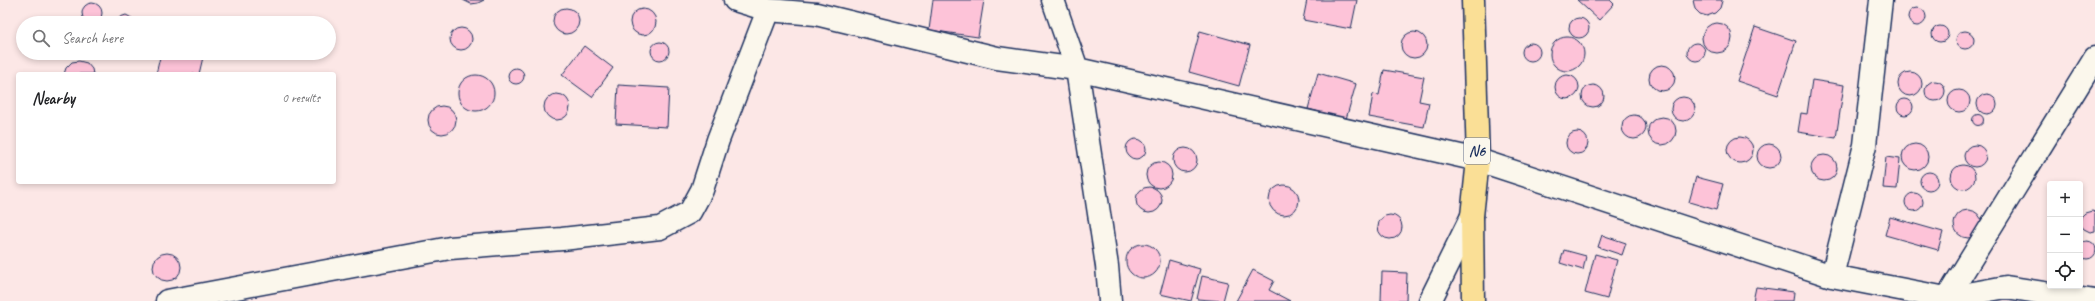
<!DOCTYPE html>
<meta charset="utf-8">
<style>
body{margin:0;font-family:Caveat,sans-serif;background:#f2f2f2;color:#202124}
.controls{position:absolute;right:12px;bottom:12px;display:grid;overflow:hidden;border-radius:4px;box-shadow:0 2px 6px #0003}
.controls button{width:36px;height:36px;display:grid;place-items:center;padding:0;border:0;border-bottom:1px solid #e0e0e0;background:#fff;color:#202124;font:20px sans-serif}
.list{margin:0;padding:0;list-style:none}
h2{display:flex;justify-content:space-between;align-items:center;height:52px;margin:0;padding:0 16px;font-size:17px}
h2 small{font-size:13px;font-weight:400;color:#757577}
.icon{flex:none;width:22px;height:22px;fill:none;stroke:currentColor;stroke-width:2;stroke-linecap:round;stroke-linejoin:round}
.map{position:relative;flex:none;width:2095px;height:301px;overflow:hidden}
.search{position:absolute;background:#fff;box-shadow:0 2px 6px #0003;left:16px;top:16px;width:320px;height:44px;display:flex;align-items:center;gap:10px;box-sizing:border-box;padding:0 14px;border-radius:22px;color:#757577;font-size:15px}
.panel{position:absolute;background:#fff;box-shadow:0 2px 6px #0003;left:16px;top:72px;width:320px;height:112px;border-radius:4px}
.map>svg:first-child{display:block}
</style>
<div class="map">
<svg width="2095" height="301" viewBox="0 0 2095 301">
<rect width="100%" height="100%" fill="#fce7e6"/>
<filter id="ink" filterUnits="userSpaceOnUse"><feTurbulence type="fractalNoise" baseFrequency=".025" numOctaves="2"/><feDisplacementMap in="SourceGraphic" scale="8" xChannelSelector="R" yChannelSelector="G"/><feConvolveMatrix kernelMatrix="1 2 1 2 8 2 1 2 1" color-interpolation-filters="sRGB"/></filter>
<g filter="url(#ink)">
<!-- building -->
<path fill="#fdc3d8" stroke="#1b2f5e" d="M463 0H484L478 3 471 4Z
M933 0H984L978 37 929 30Z
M1307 0H1357L1351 29 1303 20Z
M1577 0H1610L1614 4 1599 20Z
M1693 0H1722V1L1720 8 1715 13 1707 16 1700 14 1695 9Z
M82 13a10 10 0 1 1 20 0a10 10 0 1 1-20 0Z
M1908 17a9 9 0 1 1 18 0a9 9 0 1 1-18 0Z
M553 21a13 13 0 1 1 26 0a13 13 0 1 1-26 0Z
M630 22a13 13 0 1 1 26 0a13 13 0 1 1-26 0Z
M126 15 132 18 136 23H116L120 17Z
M226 17 229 18 230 23H221L222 18Z
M1569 28a10 10 0 1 1 20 0a10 10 0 1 1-20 0Z
M1702 38a15 15 0 1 1 30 0a15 15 0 1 1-30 0Z
M1932 34a8 8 0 1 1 16 0a8 8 0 1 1-16 0Z
M1755 27 1796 41 1778 95 1737 81Z
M450 39a11 11 0 1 1 22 0a11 11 0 1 1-22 0Z
M1956 40a9 9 0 1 1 18 0a9 9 0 1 1-18 0Z
M1200 31 1250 45 1239 86 1189 72Z
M1401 45a13 13 0 1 1 26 0a13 13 0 1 1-26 0Z
M1550 54a17 17 0 1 1 34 0a17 17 0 1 1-34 0Z
M651 51a9 9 0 1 1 18 0a9 9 0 1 1-18 0Z
M1687 52a9 9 0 1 1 18 0a9 9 0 1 1-18 0Z
M1522 52a9 9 0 1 1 18 0a9 9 0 1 1-18 0Z
M584 46 613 68 592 97 562 75Z
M161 53H204L199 74H156Z
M79 61 87 63 92 69 93 74H64L66 68 72 62Z
M1649 78a13 13 0 1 1 26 0a13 13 0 1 1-26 0Z
M508 76a8 8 0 1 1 16 0a8 8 0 1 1-16 0Z
M1384 70 1424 77 1419 101 1429 103 1424 127 1369 117 1373 94 1379 95Z
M1898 84a12 12 0 1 1 24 0a12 12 0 1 1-24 0Z
M1318 73 1356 84 1346 119 1308 109Z
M458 93a18 18 0 1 1 36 0a18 18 0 1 1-36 0Z
M1555 87a12 12 0 1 1 24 0a12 12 0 1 1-24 0Z
M1812 80 1844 85 1836 138 1798 132 1801 113 1807 114Z
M1925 91a10 10 0 1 1 20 0a10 10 0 1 1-20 0Z
M1582 96a11 11 0 1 1 22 0a11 11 0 1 1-22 0Z
M618 85 669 88 667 127 616 124Z
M1948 101a11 11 0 1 1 22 0a11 11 0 1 1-22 0Z
M544 107a13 13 0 1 1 26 0a13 13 0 1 1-26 0Z
M1977 104a10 10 0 1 1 20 0a10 10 0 1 1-20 0Z
M1671 109a12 12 0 1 1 24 0a12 12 0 1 1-24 0Z
M1897 107a8 8 0 1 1 16 0a8 8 0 1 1-16 0Z
M428 120a14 14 0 1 1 28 0a14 14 0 1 1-28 0Z
M1972.5 120a5.5 5.5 0 1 1 11 0a5.5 5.5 0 1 1-11 0Z
M1622 127a12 12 0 1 1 24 0a12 12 0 1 1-24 0Z
M1648 131a14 14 0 1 1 28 0a14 14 0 1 1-28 0Z
M1566 143a11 11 0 1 1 22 0a11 11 0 1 1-22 0Z
M1727 150a13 13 0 1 1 26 0a13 13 0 1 1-26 0Z
M1126 149a10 10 0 1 1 20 0a10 10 0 1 1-20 0Z
M1757 156a12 12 0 1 1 24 0a12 12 0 1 1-24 0Z
M1902 157a13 13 0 1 1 26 0a13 13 0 1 1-26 0Z
M1964 156a11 11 0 1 1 22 0a11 11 0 1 1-22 0Z
M1173 160a12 12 0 1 1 24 0a12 12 0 1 1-24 0Z
M1811 168a13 13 0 1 1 26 0a13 13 0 1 1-26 0Z
M1886 157 1900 159 1897 189 1883 188Z
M1146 175a13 13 0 1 1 26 0a13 13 0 1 1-26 0Z
M1951 177a12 12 0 1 1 24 0a12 12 0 1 1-24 0Z
M1920 181a9 9 0 1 1 18 0a9 9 0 1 1-18 0Z
M1696 177 1723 184 1716 210 1689 202Z
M1269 200a15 15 0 1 1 30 0a15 15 0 1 1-30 0Z
M1136 200a13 13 0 1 1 26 0a13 13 0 1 1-26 0Z
M1905 202a9 9 0 1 1 18 0a9 9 0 1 1-18 0Z
M1954 224a14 14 0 1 1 28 0a14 14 0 1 1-28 0Z
M2092 211 2095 212V231L2090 232 2084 229 2080 224 2081 217 2085 213Z
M1378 227a12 12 0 1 1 24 0a12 12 0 1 1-24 0Z
M1890 217 1943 232 1938 250 1885 235Z
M1602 235 1626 243 1622 255 1598 247Z
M2078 250a9 9 0 1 1 18 0a9 9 0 1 1-18 0Z
M1126 261a17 17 0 1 1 34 0a17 17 0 1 1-34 0Z
M1564 250 1586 256 1583 270 1560 263Z
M153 267a14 14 0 1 1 28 0a14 14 0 1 1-28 0Z
M1595 254 1617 260 1607 299 1585 293Z
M1169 260 1200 269 1191 301 1160 294Z
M1253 270 1274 281 1269 290 1290 301H1236Z
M1382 272 1407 273 1406 301H1381Z
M1202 276 1228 282 1223 301 1197 299Z
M1756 287 1794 292 1793 301H1753Z"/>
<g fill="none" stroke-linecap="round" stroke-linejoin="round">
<!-- street casing -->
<g stroke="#1b2f5e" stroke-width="25">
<path id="street" d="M735 0 768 10 816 14 997 58 1077 69 1478 160 1832 276 1946 298 2006 287 2095 301
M1053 0 1077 69 1107 266 1110 301
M1832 276 1865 145 1881 0
M167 301 450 248 562 239 660 228 690 212 702 190 718 140 768 10
M1430 301 1472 216
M1945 301 2095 58"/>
</g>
<!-- highway casing -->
<g stroke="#1b2f5e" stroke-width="25">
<path id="highway" d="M1473 0 1478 160 1472 216 1473 301"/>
</g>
<!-- street -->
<use href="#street" stroke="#fbf7ec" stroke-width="22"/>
<!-- highway -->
<use href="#highway" stroke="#fadf96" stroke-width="22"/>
</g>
</g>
<g text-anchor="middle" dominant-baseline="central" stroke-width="3" stroke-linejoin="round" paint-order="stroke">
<!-- shield labels -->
<rect fill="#fbf7ec" stroke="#5e6b89" stroke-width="1" x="1464" y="138" width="26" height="26" rx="3"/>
<g font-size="15" font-weight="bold" fill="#1b2f5e">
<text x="1477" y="151">N6</text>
</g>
</g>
</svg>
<div class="controls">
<button>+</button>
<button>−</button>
<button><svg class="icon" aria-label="locate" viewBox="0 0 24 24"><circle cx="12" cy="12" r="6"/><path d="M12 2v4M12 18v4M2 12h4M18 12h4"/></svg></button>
</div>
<div class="search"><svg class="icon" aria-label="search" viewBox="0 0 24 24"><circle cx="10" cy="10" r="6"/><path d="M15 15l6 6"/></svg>Search here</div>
<section class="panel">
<h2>Nearby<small>0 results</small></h2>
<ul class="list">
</ul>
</section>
</div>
